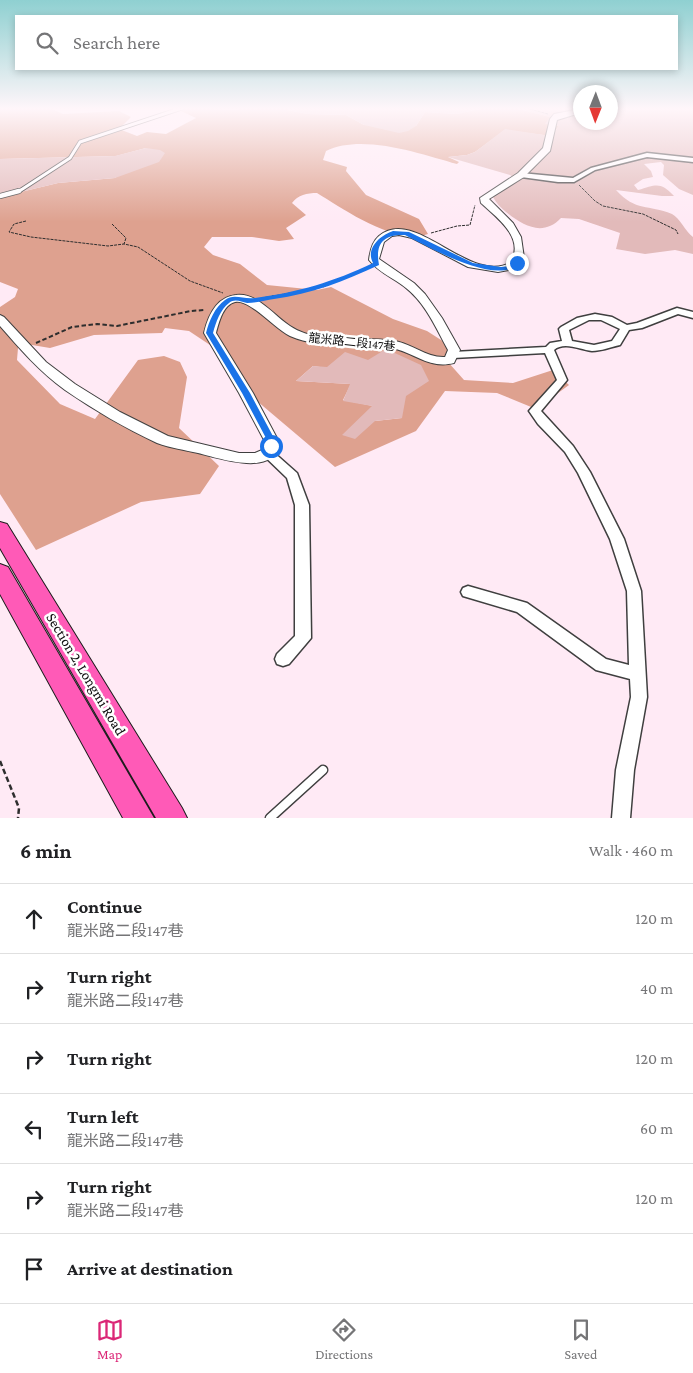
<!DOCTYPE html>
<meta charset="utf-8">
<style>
body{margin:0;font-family:"Crimson Pro","Noto Sans TC",serif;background:#f2f2f2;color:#202124}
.compass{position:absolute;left:573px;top:85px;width:45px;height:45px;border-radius:50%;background:#fff;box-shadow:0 2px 8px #0003;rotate:181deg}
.stop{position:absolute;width:15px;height:15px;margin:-11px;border:4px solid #1a73e8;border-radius:50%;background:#fff}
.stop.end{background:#1a73e8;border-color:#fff;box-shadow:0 1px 5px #0008}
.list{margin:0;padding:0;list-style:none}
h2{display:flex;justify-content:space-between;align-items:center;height:65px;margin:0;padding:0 20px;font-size:21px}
h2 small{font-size:16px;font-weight:400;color:#757577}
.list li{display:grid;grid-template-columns:32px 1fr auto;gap:15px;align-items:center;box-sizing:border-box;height:70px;padding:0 20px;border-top:1px solid #e0e0e0}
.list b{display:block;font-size:19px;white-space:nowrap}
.list p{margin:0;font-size:16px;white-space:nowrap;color:#757577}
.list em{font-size:16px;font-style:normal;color:#757577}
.icon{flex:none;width:28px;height:28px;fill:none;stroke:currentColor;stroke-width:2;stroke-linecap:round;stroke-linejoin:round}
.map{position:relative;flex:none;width:693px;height:818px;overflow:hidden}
.search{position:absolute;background:#fff;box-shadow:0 2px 8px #0003;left:15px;right:15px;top:15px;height:55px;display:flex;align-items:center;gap:12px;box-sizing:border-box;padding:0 18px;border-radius:0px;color:#757577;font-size:19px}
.sheet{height:485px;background:#fff}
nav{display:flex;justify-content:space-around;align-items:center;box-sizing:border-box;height:70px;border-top:1px solid #e0e0e0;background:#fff;font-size:14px;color:#757577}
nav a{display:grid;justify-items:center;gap:2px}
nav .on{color:#db2777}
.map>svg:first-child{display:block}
</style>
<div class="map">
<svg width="693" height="818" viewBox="0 0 693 818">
<rect width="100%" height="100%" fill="#ffeaf5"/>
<!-- forest -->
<path fill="#dea18f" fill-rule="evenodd" d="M0 108H50L63 114 119 111 131 117 119 129 137 136 147 132 166 134 196 118 179 110 182 108 238 110 241 108H288L287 110 308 114 346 115 364 125 416 126 425 112 457 114 484 108H514L551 117 546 123 559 126 551 136 505 130 475 152 467 155 448 157 459 162 457 164C421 154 362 133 326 151L323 160 347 167 346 171 366 195 419 219 428 234C394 245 345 210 317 193 307 193 298 195 292 203L306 215 286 228 294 239 279 241 252 237H212L204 247 213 255 240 264 267 285 317 290 331 287 393 319 427 331 452 347 448 362 464 380 513 383 553 370 569 385 536 409 497 393 445 391 416 431 335 467 257 401 231 359 189 331 165 328 162 333 94 335 50 348 26 344 18 348 17 360 60 404 95 419 138 360 164 356 180 362 187 377 179 428 219 466 200 494 141 502 36 550 0 494V307L15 297 18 289 0 282V197L58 183 115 178 146 148 116 156 0 159ZM368 360 402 418 375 421 373 406 343 400 351 384 296 381 313 366 327 368Z"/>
<!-- cemetery -->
<path fill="#e2baba" d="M288 108H484L457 114 425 112 416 126 408 131 399 133 364 125 346 115 308 114 287 110Z
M514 108H580V122H610L611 108H693V195L679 189 663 175 664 165 661 162 644 164 651 171 653 177 643 179 634 185 638 190C656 185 660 181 674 196H662L616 190C636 212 648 204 672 214 680 218 685 231 693 237V254L675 250 645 254 616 249 620 233 579 219 561 218C543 237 523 226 506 212 501 208 496 203 493 197L497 192 518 180 510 175 448 157 467 155 475 152 505 129 551 136 559 126 545 124 550 117Z
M146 148 160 150 165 153 159 162 115 178 58 183 0 197V159L115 156Z
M386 349 421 365 429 381 406 396 402 418 375 421 355 439 342 435 372 406 343 401 350 384 296 381 313 366 327 367 345 352 368 360Z"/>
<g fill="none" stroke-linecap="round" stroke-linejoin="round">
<!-- service-far2 casing -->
<g stroke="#3f3f3f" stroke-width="4.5">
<path id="service-far2" d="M15 192 21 190 70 158 80 142 182 108"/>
</g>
<!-- service-far1 casing -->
<g stroke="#3f3f3f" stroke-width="6">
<path id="service-far1" d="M0 196 19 191"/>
</g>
<!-- service casing -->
<g stroke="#3f3f3f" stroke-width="11">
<path id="service" d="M270 818 323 770"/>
</g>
<!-- minor casing -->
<g stroke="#3f3f3f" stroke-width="3">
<path id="minor" d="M647 153 693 158V162L647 157 595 170 574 182H558L521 177 518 175 521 173 573 178 591 168Z
M677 308 693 312V318L678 314 642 328 629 330 620 345C611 347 601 351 592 351 581 350 564 341 554 350L567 380 541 411 573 446 590 472 624 539 641 591 647 697 634 770 630 818H612L616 770 631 697 630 679 596 670 517 612 463 596 461 592 463 588 468 586 527 603 606 659 629 665 627 591 610 539 578 473 565 452 538 424 529 411 557 380 545 353 453 358 448 355 453 352 546 347 550 343 562 341 559 329 561 327 577 318 595 314 612 317 627 325 637 323ZM589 320H601L620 329 612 341 594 345 572 341 569 330Z
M267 449 271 450 297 473 309 505 311 638 289 664 283 666 277 664 275 659 277 654 295 636V505L287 478 261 453Z"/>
</g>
<!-- tertiary casing -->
<g stroke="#3f3f3f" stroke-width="2">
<path id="tertiary" d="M610 108H621L610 110Z
M580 109V113L557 120 550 151 524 177 489 199 513 223 521 237 524 258 519 267 514 269 498 272 468 267 412 238 399 235 392 236 384 242 379 259 414 283 425 294 442 318 460 350 454 363C431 369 417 355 396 349 361 339 324 351 290 336 276 330 249 298 235 302 223 305 219 322 216 333L253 393 278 440C279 479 218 458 198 453 185 450 170 448 157 443 125 428 94 410 65 390 40 372 20 349 0 326V315L4 317 46 362 75 384 120 412 168 436 239 453H255L262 450 264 440 239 393 204 333C208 316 216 297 236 295 257 292 274 316 290 326 320 346 362 335 395 341 412 344 427 358 445 357L448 350C436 328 426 304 406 288 394 278 379 273 369 260 370 251 372 242 379 236 415 205 471 287 511 262 525 237 496 217 481 203L480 198 518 173 543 148 550 119 554 114Z"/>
</g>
<!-- primary casing -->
<g stroke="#1d1d1d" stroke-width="2">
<path id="primary" d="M0 522 7 524 182 808 187 818H156L0 548Z
M0 564 8 567 154 818H123L0 594Z"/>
</g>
<!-- path-far2 -->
<path stroke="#2e2e2e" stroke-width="1" stroke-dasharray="3 1" stroke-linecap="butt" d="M526 108 548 114
M579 185 595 201 603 206 643 214 676 230 678 234
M26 221 14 224 9 232 31 237 108 246 124 244 138 247 190 281 223 293
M112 224 126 238 124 244
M431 233 457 226 470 225 475 205
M268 297 323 287 368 268"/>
<!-- path-far1 -->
<path stroke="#2e2e2e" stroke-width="2" stroke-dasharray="4.5 2.5" stroke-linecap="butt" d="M265 298 275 296
M36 343 72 327 97 324 117 326 191 311 205 310"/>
<!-- path -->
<path stroke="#2e2e2e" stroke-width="2.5" stroke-dasharray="5.5 3" stroke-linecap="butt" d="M0 761 19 808 18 818"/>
<!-- service-far2 -->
<use href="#service-far2" stroke="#fff" stroke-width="3"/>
<!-- service-far1 -->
<use href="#service-far1" stroke="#fff" stroke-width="4.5"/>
<!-- service -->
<use href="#service" stroke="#fff" stroke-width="8"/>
<!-- minor -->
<use href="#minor" fill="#fff" fill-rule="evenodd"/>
<!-- tertiary -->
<use href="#tertiary" fill="#fff" fill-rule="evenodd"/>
<!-- primary -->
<use href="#primary" fill="#ff5ab7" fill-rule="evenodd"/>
</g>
<!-- sky -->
<linearGradient id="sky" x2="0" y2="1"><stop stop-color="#8fd0d1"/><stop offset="0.49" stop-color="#fff6fa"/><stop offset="1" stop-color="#fff6fa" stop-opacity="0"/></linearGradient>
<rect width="693" height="222" fill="url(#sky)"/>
<!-- route -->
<path fill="#1a73e8" d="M393 231 409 232 473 263 501 267 510 266 517 262 520 263C497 287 429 247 405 235 383 234 375 244 379 265 345 281 311 294 274 299 266 300 256 303 247 303 241 302 235 298 229 303 220 310 216 322 213 333L250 393 275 440 274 448H268L267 440 242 393 206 333C209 321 215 307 225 300 234 293 244 300 255 298 299 292 333 282 373 263 365 248 381 235 393 231Z"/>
<g text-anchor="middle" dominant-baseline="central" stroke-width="5" stroke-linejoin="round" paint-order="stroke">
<!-- street labels -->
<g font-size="12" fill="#0c0c0c" stroke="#fff">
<text transform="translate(352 342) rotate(6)">龍米路二段147巷</text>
</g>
<!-- near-street labels -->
<g font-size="15" fill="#0c0c0c" stroke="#fff">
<text transform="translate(86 674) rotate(59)">Section 2, Longmi Road</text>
</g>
</g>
</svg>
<svg class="compass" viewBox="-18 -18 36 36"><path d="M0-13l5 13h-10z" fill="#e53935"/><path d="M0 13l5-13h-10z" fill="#757577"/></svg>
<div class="stop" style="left:271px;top:446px"></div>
<div class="stop end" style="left:517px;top:263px"></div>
<div class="search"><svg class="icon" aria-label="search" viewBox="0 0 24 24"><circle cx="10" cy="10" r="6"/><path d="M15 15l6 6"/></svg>Search here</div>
</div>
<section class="sheet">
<h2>6 min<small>Walk · 460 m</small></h2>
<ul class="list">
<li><svg class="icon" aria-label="ahead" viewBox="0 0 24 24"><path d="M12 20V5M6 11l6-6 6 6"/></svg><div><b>Continue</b><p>龍米路二段147巷</p></div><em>120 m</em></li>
<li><svg class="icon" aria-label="right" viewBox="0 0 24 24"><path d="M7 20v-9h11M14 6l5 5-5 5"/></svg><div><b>Turn right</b><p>龍米路二段147巷</p></div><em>40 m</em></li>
<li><svg class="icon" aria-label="right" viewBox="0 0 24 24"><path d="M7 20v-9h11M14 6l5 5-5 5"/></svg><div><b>Turn right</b></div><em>120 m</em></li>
<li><svg class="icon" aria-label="left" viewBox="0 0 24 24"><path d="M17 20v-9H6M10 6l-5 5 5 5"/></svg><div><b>Turn left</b><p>龍米路二段147巷</p></div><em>60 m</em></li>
<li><svg class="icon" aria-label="right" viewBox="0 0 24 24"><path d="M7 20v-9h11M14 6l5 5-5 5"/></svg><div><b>Turn right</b><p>龍米路二段147巷</p></div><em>120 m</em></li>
<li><svg class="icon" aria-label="arrive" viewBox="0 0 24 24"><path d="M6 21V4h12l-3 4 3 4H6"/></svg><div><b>Arrive at destination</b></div></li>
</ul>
</section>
<nav>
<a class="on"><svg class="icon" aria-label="map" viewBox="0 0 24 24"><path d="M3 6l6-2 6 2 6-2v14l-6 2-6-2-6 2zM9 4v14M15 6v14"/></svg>Map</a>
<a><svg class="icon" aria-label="directions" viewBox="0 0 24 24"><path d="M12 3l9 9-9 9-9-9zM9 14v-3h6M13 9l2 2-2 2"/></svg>Directions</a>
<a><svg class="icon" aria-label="saved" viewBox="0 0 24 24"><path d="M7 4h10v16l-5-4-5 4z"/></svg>Saved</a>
</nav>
